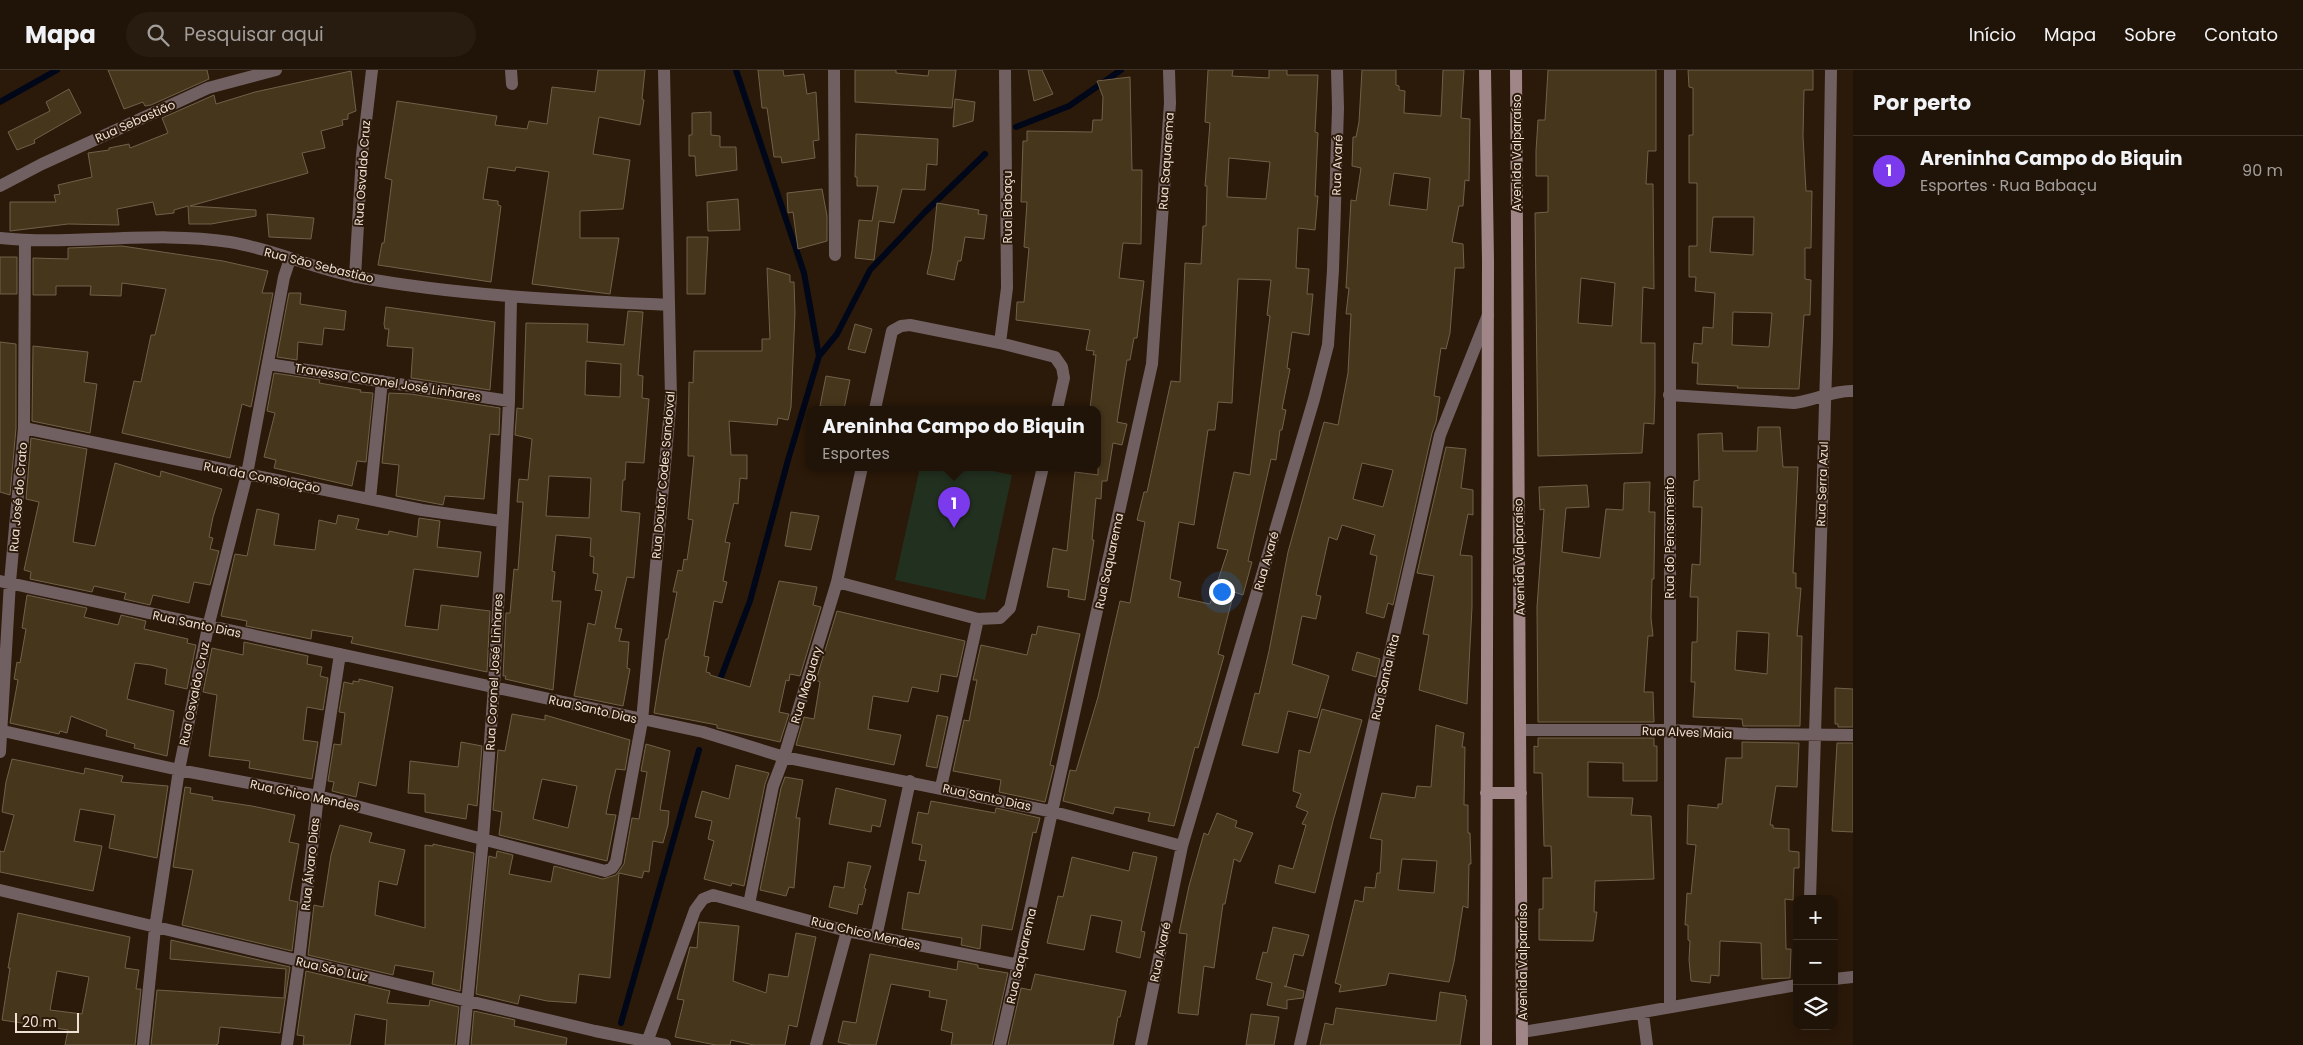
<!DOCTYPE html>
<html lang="pt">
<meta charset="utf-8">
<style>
body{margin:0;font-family:Poppins,sans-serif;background:#281c11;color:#f1f3f6}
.controls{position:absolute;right:15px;bottom:15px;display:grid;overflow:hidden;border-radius:10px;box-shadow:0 5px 20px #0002}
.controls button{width:45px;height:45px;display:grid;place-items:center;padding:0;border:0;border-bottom:1px solid #3d3228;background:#201307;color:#f1f3f6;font:25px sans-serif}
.scale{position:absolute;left:15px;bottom:12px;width:64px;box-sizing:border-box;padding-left:5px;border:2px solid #eee1d6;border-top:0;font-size:14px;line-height:18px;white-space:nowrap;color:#eee1d6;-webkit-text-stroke:4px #2b1909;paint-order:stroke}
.you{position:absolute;left:1221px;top:521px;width:18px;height:18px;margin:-12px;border:4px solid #fff;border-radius:50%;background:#1a73e8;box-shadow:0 0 0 8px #1a73e833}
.badge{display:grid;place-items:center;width:32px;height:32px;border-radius:50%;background:#7c3aed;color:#fff;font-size:16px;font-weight:700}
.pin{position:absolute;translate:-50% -41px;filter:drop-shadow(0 1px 2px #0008)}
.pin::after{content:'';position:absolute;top:26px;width:18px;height:15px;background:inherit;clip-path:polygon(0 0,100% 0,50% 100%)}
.popup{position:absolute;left:806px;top:336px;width:295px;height:65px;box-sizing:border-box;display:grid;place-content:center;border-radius:10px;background:#201307;filter:drop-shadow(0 1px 4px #0005);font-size:16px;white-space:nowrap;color:#a29e9b}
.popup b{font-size:19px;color:#f1f3f6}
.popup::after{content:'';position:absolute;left:50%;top:100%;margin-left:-10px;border:10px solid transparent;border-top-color:#201307}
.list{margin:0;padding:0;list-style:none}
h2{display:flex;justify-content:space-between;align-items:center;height:65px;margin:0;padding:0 20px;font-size:21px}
h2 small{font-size:16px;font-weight:400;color:#a29e9b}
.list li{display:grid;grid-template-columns:32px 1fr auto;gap:15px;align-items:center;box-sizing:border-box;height:70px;padding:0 20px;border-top:1px solid #3d3228}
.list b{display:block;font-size:19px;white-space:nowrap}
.list p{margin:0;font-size:16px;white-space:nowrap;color:#a29e9b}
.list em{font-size:16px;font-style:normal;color:#a29e9b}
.icon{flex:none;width:28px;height:28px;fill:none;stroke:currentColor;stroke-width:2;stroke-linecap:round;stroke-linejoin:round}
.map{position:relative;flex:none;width:1853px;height:975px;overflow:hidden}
header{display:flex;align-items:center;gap:30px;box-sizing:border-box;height:70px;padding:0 25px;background:#201307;border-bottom:1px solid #3d3228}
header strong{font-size:24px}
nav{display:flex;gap:28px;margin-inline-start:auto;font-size:18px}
.search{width:350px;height:45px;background:#281c11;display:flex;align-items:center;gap:12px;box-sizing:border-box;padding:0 18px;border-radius:28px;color:#a29e9b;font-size:19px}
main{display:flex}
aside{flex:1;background:#201307}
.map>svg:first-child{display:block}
</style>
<header>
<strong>Mapa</strong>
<div class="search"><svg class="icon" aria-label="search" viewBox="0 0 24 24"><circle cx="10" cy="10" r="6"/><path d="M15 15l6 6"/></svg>Pesquisar aqui</div>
<nav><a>Início</a><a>Mapa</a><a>Sobre</a><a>Contato</a></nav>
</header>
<main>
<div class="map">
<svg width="1853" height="975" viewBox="0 0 1853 975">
<rect width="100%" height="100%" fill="#2b1909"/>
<!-- green -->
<path fill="#22301f" d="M920 397H974L1012 405 985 530 895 510Z"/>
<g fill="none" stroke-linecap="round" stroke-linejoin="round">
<!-- stream -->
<path stroke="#000719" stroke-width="6" d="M736 0 804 203 819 286
M0 32 57 0
M1016 57 1069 36 1121 0
M718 615 750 531 788 390 819 286 837 264 870 200 925 142 985 84
M621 953 699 680"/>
</g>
<!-- building -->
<path fill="#46361c" stroke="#70614a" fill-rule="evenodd" d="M108 0H207L209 9 151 35 145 36 143 32 124 39Z
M598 0H645L642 29 644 30 640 55 599 47 593 84 630 90 623 139 580 141V168H619L610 224 532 214 549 102 516 97 515 101 488 97 483 129 498 131V135L501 136 491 212 378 195 382 173H384L392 110 385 108 397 31 497 46 495 55 527 59 529 51 547 54 552 17 595 22Z
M758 0H783L784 6 804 4 807 24 816 22 819 70 813 71 815 88 782 93 781 87H774L767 38H762Z
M855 0H896V3L928 6 929 0H956L952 38 855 32Z
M1028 0H1042L1053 24 1034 31Z
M1208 0H1233L1232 6 1269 8V0H1287V5H1318L1315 62 1318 63 1315 126H1318L1315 160 1298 158 1296 198 1309 199 1307 224H1313L1309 265 1292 262 1287 298 1290 299 1282 339 1286 340 1282 360H1280L1276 390 1271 389 1248 491 1252 492 1243 525 1234 522 1219 580 1218 584 1224 586 1198 678 1195 677 1174 756 1148 751 1150 743 1115 737 1113 744 1063 731 1070 700 1076 701 1098 627 1120 531 1130 533 1145 452 1137 450 1144 422H1147L1171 311 1180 312 1185 193 1201 194 1203 156H1206L1207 116H1205L1210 53 1205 52ZM1229 88 1270 92 1266 129 1227 127ZM1238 209 1271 210 1267 245 1270 246 1250 405 1234 402 1217 478 1228 480 1210 534 1178 527 1181 512 1170 509 1179 452 1194 455 1208 360H1215L1218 332 1232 333Z
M1362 0H1396V15L1399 16V20L1405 21 1404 43 1441 46 1443 0H1464L1461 48 1470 49 1469 111 1465 110 1463 136H1459L1452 172 1463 174 1464 198H1455L1450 263 1446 279 1441 278 1434 326 1440 327 1436 352 1432 363 1393 535 1388 533 1384 548 1366 543 1377 486 1370 484 1375 465 1342 455 1337 470 1329 467 1316 525 1321 526 1316 549 1302 546 1292 594 1329 606 1317 648 1288 641 1278 683 1242 675 1255 623 1259 624 1269 581 1288 482 1324 352 1338 355 1348 303 1351 244H1346L1349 218H1346L1351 130 1356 131 1361 98 1352 96 1353 67H1356L1359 52ZM1394 103 1430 108 1427 140 1389 135ZM1362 393 1393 400 1383 437 1353 429Z
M1548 0H1656V81H1648L1646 114H1653L1654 219 1643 217 1641 273H1655V324L1654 354 1644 353 1642 383 1538 386 1535 143 1548 142V106H1536V81L1538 50H1545ZM1581 208 1615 213 1612 256 1578 253Z
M1688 0H1813V20H1804L1803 66 1806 121H1812L1811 178H1805V209L1811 210 1810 245H1804L1799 319 1737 318 1738 316 1697 314 1698 293H1692L1694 273 1702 274 1703 257 1713 258 1715 223 1695 221 1696 207H1689V176H1697V113H1689V65H1693V18L1689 17ZM1713 147H1754L1753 185 1710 182ZM1733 242 1772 243 1769 277 1732 275Z
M351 1 356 41 348 44V49L342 50 343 55 321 61 325 78 302 83 308 103 190 136 256 140V146L211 154H189L188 136 174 140V143L156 145 153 132 117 139 119 155 68 154 10 161V132H56L54 125 60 124 58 115 92 107 88 83 109 80V78L129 74 130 78 168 63 162 48 214 25 216 34 255 22Z
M1130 7 1132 100H1142L1141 174 1123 173 1119 208 1144 211 1137 268H1134L1130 290H1127L1117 352 1127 354 1122 375 1113 373 1107 411H1102L1101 429 1096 428 1092 470H1094L1085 530 1068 527 1069 520 1047 517 1053 478 1067 481 1075 402 1098 405V339H1090L1096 285H1093L1094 281 1086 280 1090 260 1016 250 1017 232H1024L1029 178 1024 177 1027 132H1021L1023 71H1027V61L1092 62 1093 50H1102L1103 27 1097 11Z
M69 19 81 43 34 70 35 73 17 80 8 62 50 41 46 32Z
M955 29 975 32 973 51 953 57Z
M711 42V65L720 66V77H736L737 100 696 106 695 86H689V65H692V43Z
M856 64 938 69 937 95 927 94 925 120 902 119 894 153 879 151 874 190 855 188 859 150 872 151 878 116H857V107H855Z
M822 119 827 146V171L798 179 793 142 788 143 787 123Z
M738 129 740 160 708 161 707 132Z
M937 133 979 140 978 144 987 145 984 169 965 167 961 191H958L954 210 927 204 932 181Z
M267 144 314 148 311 169 269 167Z
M687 167H708L705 224H687Z
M122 176 223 191 268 201 262 223H273L251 337 242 334 230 388 122 363 134 311 141 312 151 265H155L166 219 122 213 121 226 90 225 91 216H56V225H33V188L68 189V178Z
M0 187H17V224H0Z
M767 198 790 205V212H794L795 243 791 337 788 350 778 348 777 355 729 351 731 385H747V409L740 408 738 434 734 433 725 472 730 473 723 511 727 512 722 533 714 531 704 586 709 587 706 602 710 603V605L750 617 779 511 817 517 813 535 821 537 800 606 790 604 789 611 786 610 779 642 789 644 780 672 717 658V655L654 643 666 569H668L677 522H673L678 500 682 501 684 489 687 490 693 450 688 449 694 386H688L689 312 693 313 694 281H762V269H770Z
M289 223H301L300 234 346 241 344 260 324 258 322 275 298 272 297 290 277 287Z
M386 237 495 252 490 320 411 308 413 278 387 276 389 259H385L384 254Z
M628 241 643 242 638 305 643 306 642 328 649 329 644 393 626 392 625 410H623L621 441 640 443 634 508 627 507 615 558 622 559 619 571 629 572 627 598 630 599 623 636 574 626 588 553 595 555 602 521 595 520 598 504 593 503 594 487 590 486 591 468 556 465 552 501 555 502 552 531H561L553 620 505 609 506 606H503L506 543H510L514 499 518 500 523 432H517L519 409 528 410 532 369 515 365 517 338 523 339 526 253 588 254 587 272 624 275ZM586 291 621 294 620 327 585 325ZM549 406 591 408 589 448 546 446Z
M855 254 872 259 865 283 848 279Z
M0 272 16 274V358L10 425 0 422Z
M33 276 88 282 84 312 97 314 90 363 32 351Z
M274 303 320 310 319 313 361 320 360 322 373 323 366 392 357 391 352 416 274 398 276 390 264 387 275 343 267 341Z
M826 306 850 310 844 339 820 336Z
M389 323 411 324 500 338 499 365 490 364 484 429 445 426 443 435 396 426 399 395 382 393Z
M1758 357H1780L1783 397H1798L1793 503H1796V518H1801L1797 566H1802L1800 656H1743L1742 649 1693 647 1695 612H1691L1692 572H1697L1698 527H1690L1692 494 1700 495 1702 437H1693L1694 411 1699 410 1698 364 1722 363 1723 381H1757ZM1737 561 1769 563 1767 604 1735 600Z
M31 368 87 379 73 472 95 476 115 393 160 407 161 401 222 419 213 447 209 467 213 468 210 479 219 481 210 515 194 512 189 533 153 525 150 535 124 529 126 523 94 516 92 522 30 509 31 502 24 500 39 432 26 429Z
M1446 377 1466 379 1461 418 1473 420V445L1468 444 1460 485 1472 486V537L1467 634 1419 620 1429 565 1423 564 1434 506 1417 503Z
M1650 412 1649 442H1655L1654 500V509H1652L1651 548 1653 566H1648L1644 622H1653L1654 652H1538L1537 537 1544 439 1540 440 1539 417 1587 415 1589 437 1566 438 1562 482 1600 488 1606 439 1623 440 1624 413Z
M257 439 279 444 274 475 315 480 319 450 336 454 338 445 359 449 356 459 388 465 389 461 417 467 419 448 440 451 437 477 481 482 478 507 414 499 405 556 438 560 441 535 490 541 487 602 351 573 353 567 312 560 311 569 246 556 247 551 221 546 235 484 247 486Z
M791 442 819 446 811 480 785 476Z
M27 525 87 538 84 547 118 555 121 545 146 551 144 559 188 569 187 573 196 575 187 619 165 614 167 599 151 595 135 593 127 629 174 641 167 686 134 678 135 674 106 666 107 660 71 646 67 663 60 661 59 664 10 653 18 610 14 609 17 592 20 593 26 559 22 558Z
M837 541 965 571 957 607 941 604 938 622 912 617 908 632 873 626 868 659 901 665 894 695 796 675 804 647 814 649 820 612 816 610Z
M1038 556 1080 564 1050 695 1054 696 1045 732 999 722 1001 710 953 701 964 650 969 651 977 610H973L981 575 1027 585 1032 564 1036 565Z
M244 572 308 586 307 594 322 597 320 606 328 608 323 640 307 637 303 670 318 672 312 709 249 698 250 691 209 686 217 625 203 622 212 578 243 585Z
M1357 582 1380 589 1376 607 1352 600Z
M359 609 393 617 376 716 359 712 356 727 332 721 334 712 328 711 334 674 341 675 345 643 339 642 344 612 353 614V611L359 612Z
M1835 618 1853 619V657H1838V654H1835Z
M1322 639 1362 650 1333 751 1315 823 1275 813 1279 795 1293 799 1306 755 1302 754 1308 742 1296 737 1301 724 1293 721 1299 680 1310 683Z
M512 644 545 650V645L630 670 625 700 616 699 610 724 606 744 616 745 607 791 499 765 502 742 493 740 498 680 505 681ZM542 709 577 716 568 758 533 749Z
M937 645 948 647 937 698 926 696Z
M1436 655 1464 663 1462 677H1465L1464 735H1468V763H1470L1471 794H1469L1468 838 1463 836 1454 892 1449 912 1389 903 1386 915 1339 922 1341 915 1335 913 1355 830 1363 832 1365 817 1375 818 1377 803H1380L1382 770 1370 768 1382 723 1415 728 1417 716 1431 717ZM1402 789 1437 791 1434 823 1398 820Z
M1538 668H1654V676H1657V711H1623V693L1588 692V727L1633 728 1631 745 1651 746 1654 809 1595 811 1594 842H1597L1593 871 1539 870V839H1543V808H1552L1551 776H1544L1542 703H1534V676L1538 677Z
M461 672 482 676 477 736 468 734 466 749 425 742V724L408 723 410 691 458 697Z
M1742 672 1799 673 1797 717 1776 716 1770 755H1773V758L1789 759V781L1799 782V798H1794L1793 830 1785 829 1786 879H1791L1790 908 1762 909 1761 873 1720 871 1719 906 1711 905 1710 913 1691 911 1689 890 1690 871 1688 870V855H1685L1687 823 1691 824 1696 775 1687 774 1688 735 1718 738V734H1722L1726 688H1742Z
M1837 673H1853V762L1832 761Z
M646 674 670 681 660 740 669 741 668 755 663 773 653 771 649 802 644 801 642 808 619 803 610 908 579 904 576 933 547 931 520 925 518 934 476 924 489 786 496 788 497 781 513 785 509 804 551 812 554 796 603 809 616 805 624 794 632 748 639 749 647 702 641 701Z
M12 689 84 704 85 698 123 706 121 712 168 716 157 788 109 778 115 745 80 739 74 771 102 776 93 821 0 802V781L4 782 14 745 2 742 6 712Z
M736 695 769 703 765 714 744 816 732 813 731 816 704 809 714 771 708 769 712 751 695 747 702 721 729 729Z
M785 707 803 710 796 748H800L794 818 789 817 786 826 760 820 781 718Z
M185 717 191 718 190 723 213 727 212 730 252 736 295 745 289 772 299 774 289 830 298 832 292 881 182 855 193 800 173 797Z
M836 718 886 730 880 757 872 755 871 762 829 754Z
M931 731 995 743 996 738 1040 748 1036 763 1033 762 1012 860 982 855 980 879 961 875 962 868 902 859 908 822 919 824 926 791 919 790 922 775 912 773 918 742 928 744Z
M1217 743 1237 751 1235 757 1253 763 1240 792 1234 789 1225 834H1223L1214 898 1204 896 1198 945 1178 943 1187 864 1179 863 1189 816 1204 763 1208 765Z
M340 755 372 763 369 772 405 780 397 815 379 811 375 845 425 858V775L433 776V774L474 783 460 921 432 914 434 902 395 895 393 905 308 885 314 835 323 837 331 785Z
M1133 782 1157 787 1141 861 1145 862 1140 888 1116 882 1122 851 1091 845 1084 880 1047 873 1058 826 1063 827 1072 787 1129 801Z
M848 792 871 796 864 818 866 819 862 835 859 834 857 844 829 837 834 816 844 818Z
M18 843 130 867 125 898 139 900 136 919H141L135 975H65L68 960 2 950 10 898H8ZM57 901 89 907 82 944 50 940Z
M699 852 739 856 733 911 766 923 769 904 788 907 796 863 816 867 797 957 789 955 785 975H754L731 970 730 975H716L675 967 684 930 677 929 690 877 697 878Z
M1273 857 1309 865 1303 886 1294 884 1286 917 1284 916 1304 921 1303 928 1287 930V939L1267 935 1272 913 1256 909 1263 882 1267 883Z
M171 870 290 897 280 963 220 957 218 974 215 975H151L157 920 284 928 286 899 170 889Z
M870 884 957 900 958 891 978 895V898L1008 903 992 975H951L953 963 941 960 947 930 929 927 930 921 891 914 876 975H852L838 972 843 951 856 953Z
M306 901 390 921 387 933 429 936 430 930 459 937 455 975H385L387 950 355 944 350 975H303L304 966 297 965Z
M1035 904 1126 921 1120 947H1118L1113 975H1008L1021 918 1031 920Z
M1440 922 1466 926 1465 929 1467 930 1460 975H1320L1325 953 1333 955 1336 938 1436 951Z
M474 941 515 950 514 956 567 968 566 975H471Z
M1251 944 1279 947 1274 975H1246Z"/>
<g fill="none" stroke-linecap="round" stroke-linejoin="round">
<!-- minor -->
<path stroke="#716061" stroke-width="12" d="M511 0 512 14
M834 0 835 185
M1670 0V937
M0 116 42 94 208 18 276 0
M0 168C76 176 154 160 230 172 273 179 314 199 357 207 460 226 564 230 669 235
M355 207 362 85 372 0
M1000 273 1007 218 1005 0
M268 294 509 331
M1669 325 1794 333C1814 331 1833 320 1853 321
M875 339 892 261 901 256 910 255 1000 273 1055 287 1062 297 1064 308 1057 339
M24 358 422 440 501 451
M370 429 382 311
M0 511 703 662 784 687 1054 742 1182 776
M837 512 978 549 1000 548 1010 538 1043 397
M1521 660H1670L1748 664 1853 665
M3 661 179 700 318 726 605 801 612 798 616 792 642 651 671 328 664 0
M0 682 10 512 24 358 25 170
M941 717 978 549
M0 820 595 961 665 975
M1810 829 1827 269 1831 0
M749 834 773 716 784 687 837 512 862 397
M876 867 910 711
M1834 909 1853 907
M1643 944 1647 975
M1522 962C1614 948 1705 931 1797 915
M143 975 155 858 179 700 208 557 247 404 284 207 290 189
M287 975 299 891 318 726 340 584
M463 975 483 769 494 616 509 331 511 228
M646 975 695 840 703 829 713 825 847 861 1020 895
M816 975 847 861
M1000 975 1152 294 1170 33 1169 0
M1141 975 1182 776 1314 329 1328 275 1333 200 1338 38 1337 0
M1300 975 1440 365 1488 245"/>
<!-- secondary -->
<path stroke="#a08687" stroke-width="12" d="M1485 0 1488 191 1486 975
M1516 0 1522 975
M1486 723H1521"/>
</g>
<g text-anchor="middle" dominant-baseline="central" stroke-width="4" stroke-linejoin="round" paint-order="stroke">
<!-- street labels -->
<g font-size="12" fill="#eee1d6" stroke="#2b1909">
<text transform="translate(135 51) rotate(-24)">Rua Sebastião</text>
<text transform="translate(1516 83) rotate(-90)">Avenida Valparaíso</text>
<text transform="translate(1166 91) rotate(-86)">Rua Saquarema</text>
<text transform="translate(1337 95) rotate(-88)">Rua Avaré</text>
<text transform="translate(362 103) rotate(-86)">Rua Osvaldo Cruz</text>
<text transform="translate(1007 137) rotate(-90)">Rua Babaçu</text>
<text transform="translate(319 195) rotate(14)">Rua São Sebastião</text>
<text transform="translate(388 312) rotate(9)">Travessa Coronel José Linhares</text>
<text transform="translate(663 405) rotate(-85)">Rua Doutor Codes Sandoval</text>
<text transform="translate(262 407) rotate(11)">Rua da Consolação</text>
<text transform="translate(1822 414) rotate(-88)">Rua Serra Azul</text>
<text transform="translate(18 427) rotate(-85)">Rua José do Crato</text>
<text transform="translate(1669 468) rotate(-90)">Rua do Pensamento</text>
<text transform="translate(1519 487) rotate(-91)">Avenida Valparaíso</text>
<text transform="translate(1109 491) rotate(-78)">Rua Saquarema</text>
<text transform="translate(1266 491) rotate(-74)">Rua Avaré</text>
<text transform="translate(197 554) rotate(12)">Rua Santo Dias</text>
<text transform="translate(494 602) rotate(-87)">Rua Coronel José Linhares</text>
<text transform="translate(1385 607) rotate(-77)">Rua Santa Rita</text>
<text transform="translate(806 615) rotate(-73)">Rua Maguary</text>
<text transform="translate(194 624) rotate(-78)">Rua Osvaldo Cruz</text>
<text transform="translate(593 639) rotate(13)">Rua Santo Dias</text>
<text transform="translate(1687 662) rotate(2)">Rua Alves Maia</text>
<text transform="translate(305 725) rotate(12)">Rua Chico Mendes</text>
<text transform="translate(987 727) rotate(12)">Rua Santo Dias</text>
<text transform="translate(310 794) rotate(-84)">Rua Álvaro Dias</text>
<text transform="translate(866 863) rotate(13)">Rua Chico Mendes</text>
<text transform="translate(1160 882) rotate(-78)">Rua Avaré</text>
<text transform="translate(1021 886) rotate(-77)">Rua Saquarema</text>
<text transform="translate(1522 892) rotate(-90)">Avenida Valparaíso</text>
<text transform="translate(332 899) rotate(13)">Rua São Luiz</text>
</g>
</g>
</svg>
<div class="controls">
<button>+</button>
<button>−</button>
<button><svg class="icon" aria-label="layers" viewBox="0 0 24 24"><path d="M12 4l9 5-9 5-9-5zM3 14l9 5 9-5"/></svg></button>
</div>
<div class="scale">20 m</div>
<div class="you"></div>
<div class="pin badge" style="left:954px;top:458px">1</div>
<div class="popup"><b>Areninha Campo do Biquin</b>Esportes</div>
</div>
<aside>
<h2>Por perto<small></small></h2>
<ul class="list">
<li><span class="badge">1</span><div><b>Areninha Campo do Biquin</b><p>Esportes · Rua Babaçu</p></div><em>90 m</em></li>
</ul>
</aside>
</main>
